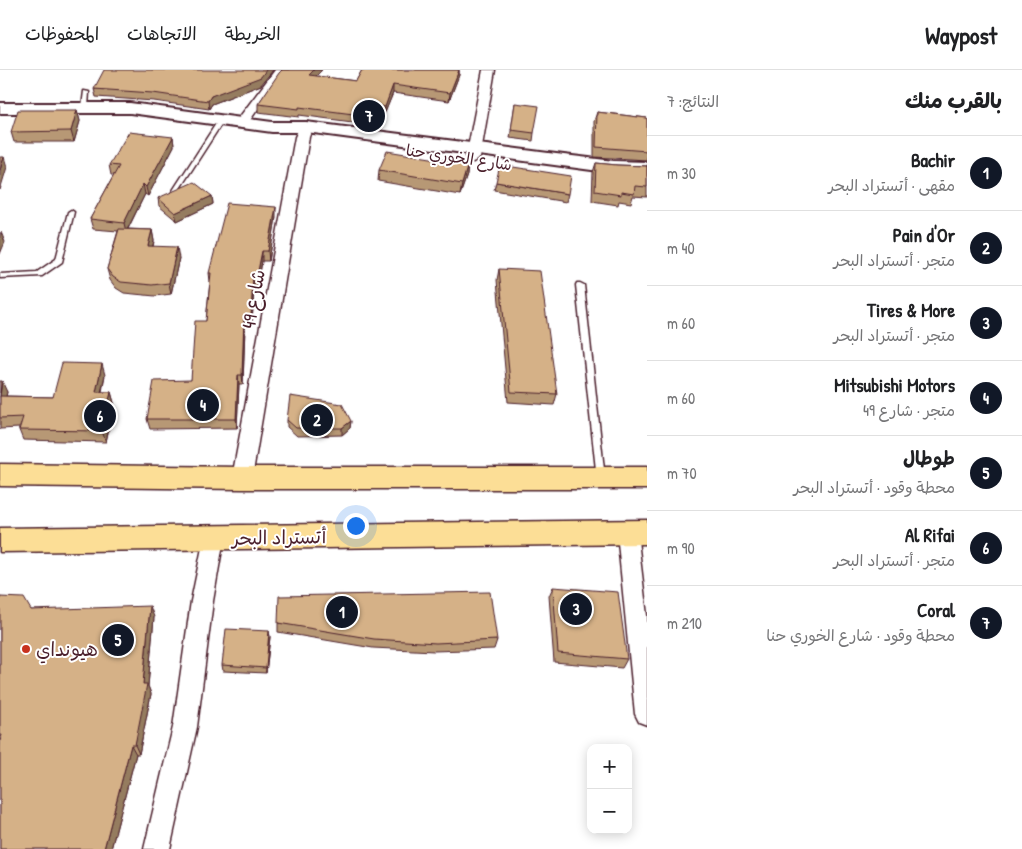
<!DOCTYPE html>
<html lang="ar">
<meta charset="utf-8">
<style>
body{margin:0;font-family:"Patrick Hand","Playpen Sans Arabic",sans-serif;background:#f2f2f2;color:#202124;direction:rtl}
.controls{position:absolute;right:15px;bottom:15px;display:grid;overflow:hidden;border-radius:10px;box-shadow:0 2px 12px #0003}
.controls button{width:45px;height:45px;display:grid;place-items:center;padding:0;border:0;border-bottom:1px solid #e0e0e0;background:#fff;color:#202124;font:25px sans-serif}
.you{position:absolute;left:355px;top:455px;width:18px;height:18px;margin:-12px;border:4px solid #fff;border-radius:50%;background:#1a73e8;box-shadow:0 0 0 8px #1a73e833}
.badge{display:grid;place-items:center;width:32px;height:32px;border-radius:50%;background:#111827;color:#fff;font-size:16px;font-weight:700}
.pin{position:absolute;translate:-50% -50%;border:2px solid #fff;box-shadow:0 1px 5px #0006}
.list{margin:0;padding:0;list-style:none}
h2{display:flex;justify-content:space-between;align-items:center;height:65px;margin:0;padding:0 20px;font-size:21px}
h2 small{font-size:16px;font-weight:400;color:#757577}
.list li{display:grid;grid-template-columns:32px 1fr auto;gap:15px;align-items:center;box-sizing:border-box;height:75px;padding:0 20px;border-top:1px solid #e0e0e0}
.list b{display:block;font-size:19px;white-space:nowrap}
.list p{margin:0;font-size:16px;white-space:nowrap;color:#757577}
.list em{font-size:16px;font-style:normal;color:#757577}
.map{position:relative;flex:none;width:647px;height:779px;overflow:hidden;direction:ltr}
header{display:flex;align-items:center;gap:30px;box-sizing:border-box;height:70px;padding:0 25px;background:#fff;border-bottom:1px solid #e0e0e0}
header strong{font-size:24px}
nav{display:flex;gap:28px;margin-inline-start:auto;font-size:18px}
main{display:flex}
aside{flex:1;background:#fff}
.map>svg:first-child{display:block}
</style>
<header>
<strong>Waypost</strong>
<nav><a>الخريطة</a><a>الاتجاهات</a><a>المحفوظات</a></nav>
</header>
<main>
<aside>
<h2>بالقرب منك<small>النتائج: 7</small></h2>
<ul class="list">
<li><span class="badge">1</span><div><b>Bachir</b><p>مقهى · أتستراد البحر</p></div><em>30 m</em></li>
<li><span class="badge">2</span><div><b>Pain d'Or</b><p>متجر · أتستراد البحر</p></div><em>40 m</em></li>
<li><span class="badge">3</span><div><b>Tires &amp; More</b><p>متجر · أتستراد البحر</p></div><em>60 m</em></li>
<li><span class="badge">4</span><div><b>Mitsubishi Motors</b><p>متجر · شارع 49</p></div><em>60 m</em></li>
<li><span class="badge">5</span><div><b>طوطال</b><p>محطة وقود · أتستراد البحر</p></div><em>70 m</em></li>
<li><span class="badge">6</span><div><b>Al Rifai</b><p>متجر · أتستراد البحر</p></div><em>90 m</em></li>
<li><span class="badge">7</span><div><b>Coral</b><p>محطة وقود · شارع الخوري حنا</p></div><em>210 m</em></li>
</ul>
</aside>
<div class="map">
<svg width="647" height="779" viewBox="0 0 647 779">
<rect width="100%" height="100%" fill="#fff"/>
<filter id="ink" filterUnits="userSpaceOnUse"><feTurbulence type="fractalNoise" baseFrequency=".02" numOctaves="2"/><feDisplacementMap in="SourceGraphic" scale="10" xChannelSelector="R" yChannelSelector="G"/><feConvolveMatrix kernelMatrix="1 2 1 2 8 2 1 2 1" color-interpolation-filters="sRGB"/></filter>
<g filter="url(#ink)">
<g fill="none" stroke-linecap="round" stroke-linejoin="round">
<!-- lane casing -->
<g stroke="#4a1f2b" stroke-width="3">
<path id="lane" d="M84 21 89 22 88 37 85 39 82 37Z
M219 49 224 50 175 126H171L170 125Z
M71 140 74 142 62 192 42 206 0 208V204L37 202 56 189 68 142Z
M577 213H580L584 215 605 409 604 412H598L597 409 576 215Z"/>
</g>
<!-- street casing -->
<g stroke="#4a1f2b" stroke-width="3">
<path id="street" d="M275 0H288L278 10 246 56H236L235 53Z
M483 0H495L480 88 473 92 466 88Z
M306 53 313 57 309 67 252 408 249 413 242 416 235 413 232 408 295 67 301 54Z
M627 454 634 456 637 462 647 546V655L639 652 635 644 617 462 620 456Z
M214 460 221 462 224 468 213 531 197 657 170 779H144L173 657 191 531 204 468 207 462Z"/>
</g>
<!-- secondary casing -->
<g stroke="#4a1f2b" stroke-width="4">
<path id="secondary" d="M0 33H130L272 52H306L564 85 614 91 647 92V104L614 103 306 62H272L130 43H0Z"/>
</g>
<!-- highway casing -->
<g stroke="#4a1f2b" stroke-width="3">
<path id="highway" d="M0 394 242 397H647V419H242L0 416Z
M647 450V474L0 482V458Z"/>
</g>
<!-- lane -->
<use href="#lane" fill="#fff" fill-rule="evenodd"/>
<!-- street -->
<use href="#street" fill="#fff" fill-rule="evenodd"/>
<!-- secondary -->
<use href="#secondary" fill="#fff" fill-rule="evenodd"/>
<!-- highway -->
<use href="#highway" fill="#fcde96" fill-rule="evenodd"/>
</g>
<!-- wall -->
<path fill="#b79874" stroke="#4a1f2b" d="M282 0H322L316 6 356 11 362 0H459V5L449 31 393 23 384 45 365 42 360 53 299 45V47L258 42V34Z
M261 15 212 34 209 39 154 31 96 27 94 19Z
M515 33 534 63 533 71 510 68Z
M77 40 80 51 74 72H14L11 62Z
M597 42 647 48V90L594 87V51Z
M173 67 174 76 148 126 145 124 128 159 152 160 154 171 153 177 179 188 171 224 155 226 124 223 116 218 110 210 107 199 118 161 93 159 90 149 114 105H111L109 95Z
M596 93 617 95 647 96V127L633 126 631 133 619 131 618 135 592 131 593 102Z
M468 94 467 105 460 125 378 111 379 100Z
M496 112 568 124 566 132 494 120Z
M212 126 213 134 177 151 159 136 158 128Z
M276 147 269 191H262L258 215H254L252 256H245L243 314H239L237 358 150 359 147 349 191 310 206 251 210 211 209 203Z
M499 199 557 324 554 335 508 332 497 210Z
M105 305 102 322H111L114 333 106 372 23 370 19 360V358L0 359V311L7 322 6 326 53 327Z
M287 350 351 351 350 358 342 365 297 366 287 357Z
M553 517 627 589 622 598 554 592 549 526Z
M0 527 31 540 154 547 148 616 151 624 139 684H136L111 779H0Z
M278 553 497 570 494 579 434 581 373 578 278 562Z
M269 561 270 567 266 603 223 601 222 595Z"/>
<!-- shaded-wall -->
<path fill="#957c5e" stroke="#4a1f2b" d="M266 0H273L261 15 212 34 209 39 208 31 211 26Z
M314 0H322L309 13V5Z
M459 0V5L449 31 450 23Z
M393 15V23L384 45 385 37Z
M365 34V42L360 53 361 45Z
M77 40 80 51 74 72 71 61Z
M173 67 174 76 148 126 146 117Z
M4 87 7 97 0 120V100Z
M468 94 467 105 460 125 462 114Z
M143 114 145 124 126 162 124 153Z
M212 126 213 134 177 151 175 143Z
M276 137V147L269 191 268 181Z
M152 160 154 171 150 187 148 176Z
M1 162 5 172 0 184V165Z
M177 177 179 188 171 224 169 213Z
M262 181V191L258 215 257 206Z
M253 205 254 215 252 256 251 246Z
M244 246 245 256 243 314 242 305Z
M102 294 105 305 99 332 96 322Z
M238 305 239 314 237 358 236 349Z
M2 311 7 322 4 336 0 327Z
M111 322 114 333 106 372 102 361Z
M351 351 350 358 342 365V358Z
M150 536 154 547 148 616 151 624 139 684 135 675 143 614Z
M269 561 270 567 266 603V598Z
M131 675 136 684 111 779H104Z"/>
<!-- building -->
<path fill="#d5b187" stroke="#4a1f2b" d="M104 0H266L261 7 211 26 208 31 153 23 94 19Z
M282 0H314L309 5 356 11 362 0H459L450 23 393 15 385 37 365 34 361 45 299 37V39L258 34 279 3Z
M515 33 539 36 534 63 511 60Z
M18 40H77L71 61 11 62Z
M597 42 647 48V81L596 77Z
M129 62 173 67 146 117 143 114 124 153 90 149 119 96 109 95Z
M387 81 468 94 462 114 379 100Z
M0 87H4L0 100Z
M596 93 617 95 647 96V117L635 116 634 124 621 122V125L595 121Z
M500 95 571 106 568 124 496 112Z
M194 112 212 126 175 143 158 128Z
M227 133 276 137 268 181H262L257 206 253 205 251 246H244L242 305H238L236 349H147L154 311 191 310 195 251H206L211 203H209Z
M119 159 152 160 148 176 177 177 169 213 152 215 121 212 113 207 107 199Z
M499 199 540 201 557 324 511 322Z
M62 293 102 294 96 322H111L102 361 19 360 23 347 0 348V326L53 327Z
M0 311H2L0 323Z
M290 326 342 334 351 351 342 358H296L287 350Z
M553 517 618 522 627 589 558 583Z
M490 522 497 570 436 573 374 569 278 553 279 526Z
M0 527 24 528 31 540 150 536 143 614H147L135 675H131L104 779H0V671L2 665H0Z
M226 559 269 561 266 598 222 595Z"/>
</g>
<!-- markers -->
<circle fill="#c8321e" stroke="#fff" stroke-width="2" cx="26" cy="579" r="5"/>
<g text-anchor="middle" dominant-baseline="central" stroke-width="4" stroke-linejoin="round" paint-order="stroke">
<!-- far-street labels -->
<g font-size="16" fill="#4a1f2b" stroke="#fff">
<text transform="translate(459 87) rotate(8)">شارع الخوري حنا</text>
</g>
<!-- street labels -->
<g font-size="19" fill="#4a1f2b" stroke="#fff">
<text transform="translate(253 229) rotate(-80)">شارع 49</text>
<text transform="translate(279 467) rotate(-1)">أتستراد البحر</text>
</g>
<!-- poi labels -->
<g font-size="19" fill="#4a1f2b" stroke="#fff" text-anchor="start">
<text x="36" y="579">هيونداي</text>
</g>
</g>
</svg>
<div class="controls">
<button>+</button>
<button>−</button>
</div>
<div class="you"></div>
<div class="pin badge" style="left:342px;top:542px">1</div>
<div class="pin badge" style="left:317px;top:350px">2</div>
<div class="pin badge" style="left:576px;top:539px">3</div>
<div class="pin badge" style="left:203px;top:335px">4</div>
<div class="pin badge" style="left:118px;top:570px">5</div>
<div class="pin badge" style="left:100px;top:346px">6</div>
<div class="pin badge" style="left:369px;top:46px">7</div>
</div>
</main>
